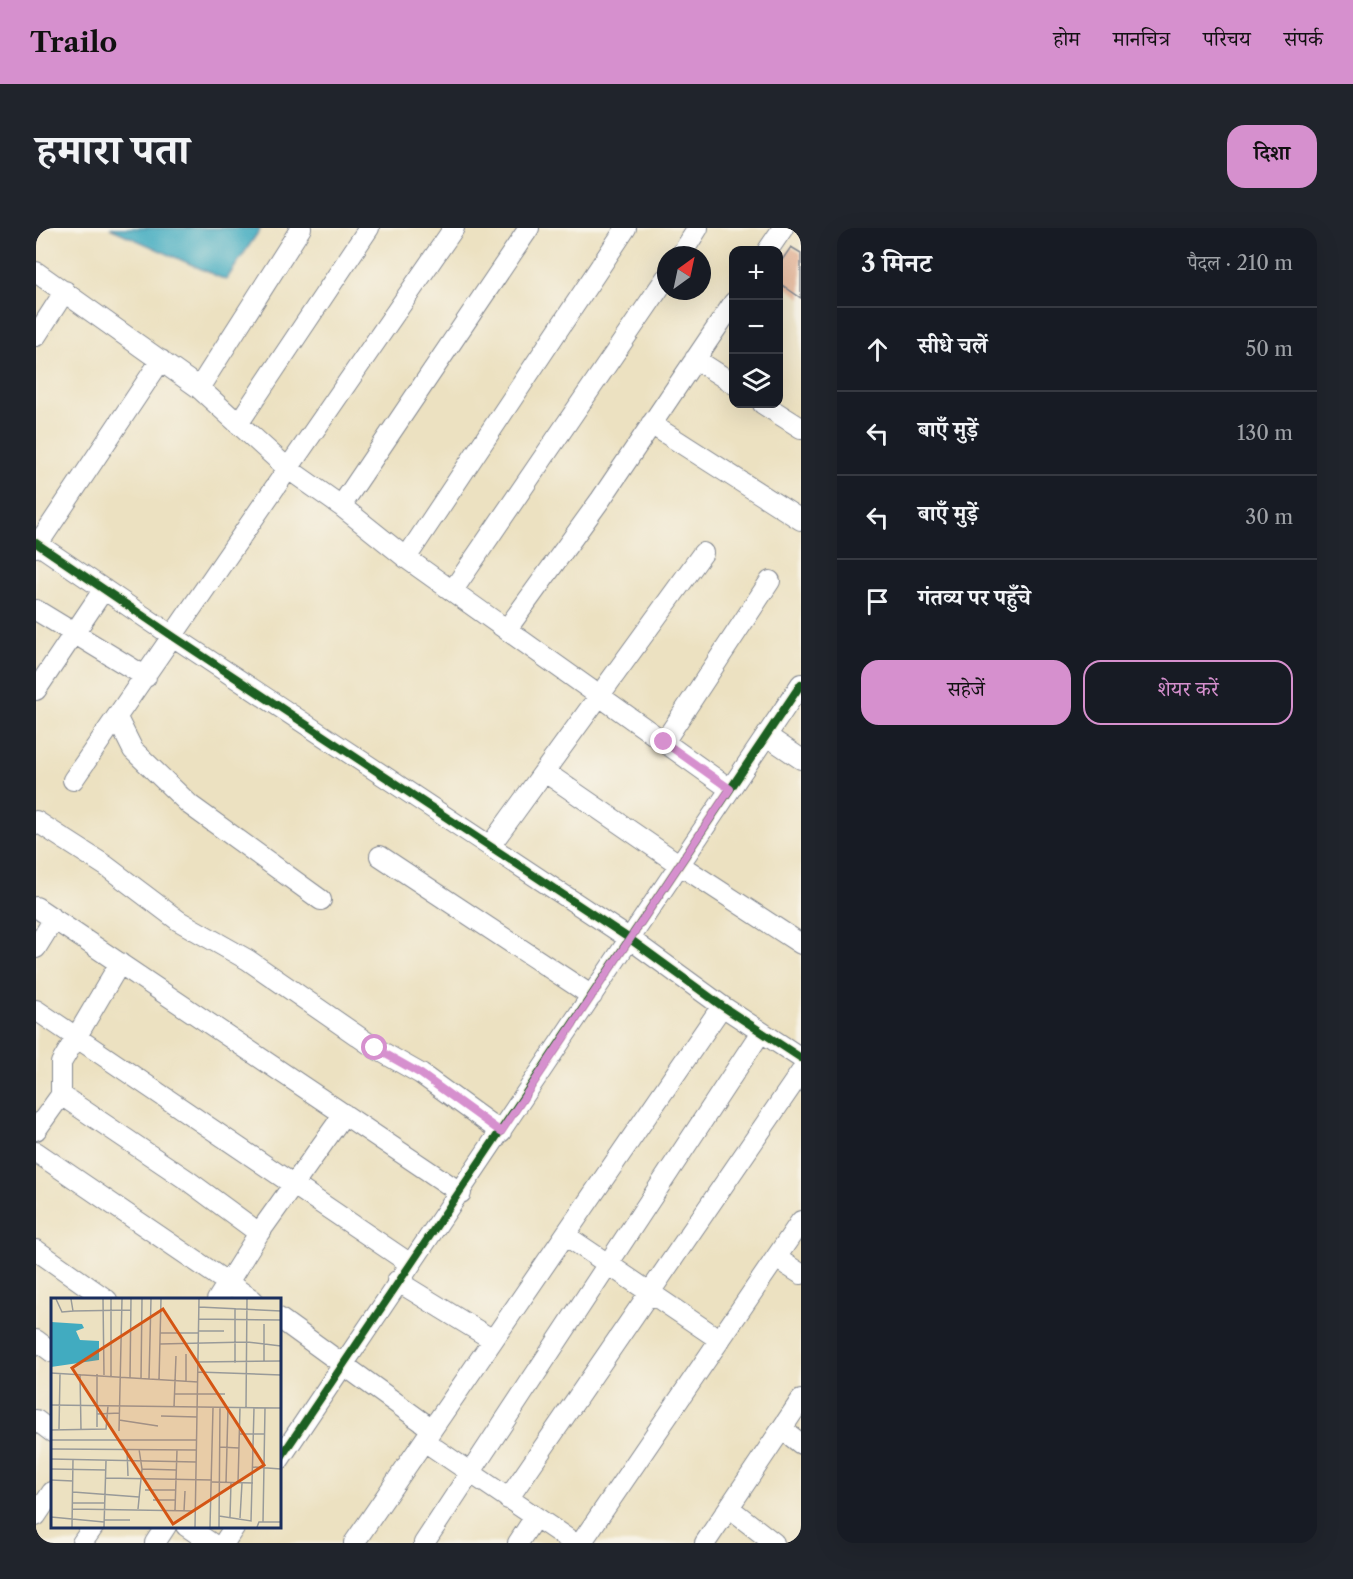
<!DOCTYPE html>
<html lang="hi">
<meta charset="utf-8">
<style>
body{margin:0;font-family:"Libre Caslon Text","Noto Serif Devanagari",serif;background:#20242c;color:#f1f3f6}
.controls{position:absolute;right:18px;top:18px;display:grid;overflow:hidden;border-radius:12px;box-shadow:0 6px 24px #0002}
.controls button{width:54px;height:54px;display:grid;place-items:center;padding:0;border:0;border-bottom:2px solid #363941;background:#171b24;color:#f1f3f6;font:30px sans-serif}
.compass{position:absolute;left:621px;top:18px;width:54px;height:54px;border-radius:50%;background:#171b24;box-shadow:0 6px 24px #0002;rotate:33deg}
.stop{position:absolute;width:18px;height:18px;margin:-14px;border:4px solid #d690ce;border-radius:50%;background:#fff}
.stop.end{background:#d690ce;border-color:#fff;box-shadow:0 2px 6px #0008}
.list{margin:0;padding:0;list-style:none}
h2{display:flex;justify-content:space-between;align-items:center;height:78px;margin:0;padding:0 24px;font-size:26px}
h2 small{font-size:20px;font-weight:400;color:#9ea1a6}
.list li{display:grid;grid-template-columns:39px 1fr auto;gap:18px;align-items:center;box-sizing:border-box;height:84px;padding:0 24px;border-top:2px solid #363941}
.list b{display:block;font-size:22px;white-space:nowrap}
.list em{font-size:20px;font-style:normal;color:#9ea1a6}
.actions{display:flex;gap:12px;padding:18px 24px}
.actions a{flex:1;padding:14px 0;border:2px solid #d690ce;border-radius:18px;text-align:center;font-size:21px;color:#d690ce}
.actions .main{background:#d690ce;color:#111}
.icon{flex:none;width:33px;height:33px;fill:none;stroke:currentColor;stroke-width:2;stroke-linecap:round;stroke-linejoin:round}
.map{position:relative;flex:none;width:765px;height:1315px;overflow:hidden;border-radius:18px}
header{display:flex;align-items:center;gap:36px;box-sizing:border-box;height:84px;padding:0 30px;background:#d690ce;color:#111}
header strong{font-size:28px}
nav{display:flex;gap:33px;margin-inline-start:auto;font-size:21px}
.intro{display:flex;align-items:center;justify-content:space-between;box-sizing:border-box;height:144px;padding:0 36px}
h1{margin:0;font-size:42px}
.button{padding:15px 27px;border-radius:18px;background:#d690ce;color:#111;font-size:21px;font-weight:700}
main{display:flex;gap:36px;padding:0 36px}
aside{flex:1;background:#171b24;border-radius:18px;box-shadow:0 6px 24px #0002}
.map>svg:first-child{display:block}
</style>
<header>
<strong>Trailo</strong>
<nav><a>होम</a><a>मानचित्र</a><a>परिचय</a><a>संपर्क</a></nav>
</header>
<div class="intro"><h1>हमारा पता</h1><a class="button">दिशा</a></div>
<main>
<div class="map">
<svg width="765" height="1315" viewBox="0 0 765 1315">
<rect width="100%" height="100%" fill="#f7f3e8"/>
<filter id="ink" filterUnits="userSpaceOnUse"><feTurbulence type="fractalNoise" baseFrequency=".0167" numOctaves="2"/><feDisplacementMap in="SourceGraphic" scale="12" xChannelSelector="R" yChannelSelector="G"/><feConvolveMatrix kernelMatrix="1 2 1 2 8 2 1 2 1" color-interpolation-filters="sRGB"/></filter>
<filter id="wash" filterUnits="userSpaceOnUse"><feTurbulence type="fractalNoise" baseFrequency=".008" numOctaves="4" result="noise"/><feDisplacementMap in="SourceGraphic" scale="24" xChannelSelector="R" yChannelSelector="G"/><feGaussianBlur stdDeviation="1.35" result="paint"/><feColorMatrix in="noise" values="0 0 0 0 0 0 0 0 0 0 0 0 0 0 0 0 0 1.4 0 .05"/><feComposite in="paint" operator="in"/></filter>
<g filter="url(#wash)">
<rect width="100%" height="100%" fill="#ece1c1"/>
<!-- water -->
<path fill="#41abc0" stroke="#2e6d8f" stroke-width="1.5" d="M74 0H225L190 52Z"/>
<g id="blocks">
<!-- building -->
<path fill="#dfa280" d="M755 19 765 25V70L742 54V38Z"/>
</g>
</g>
<g filter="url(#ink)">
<use href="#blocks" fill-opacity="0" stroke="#848890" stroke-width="1.5"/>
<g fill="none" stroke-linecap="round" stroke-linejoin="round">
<!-- street casing -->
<g stroke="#848890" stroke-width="22">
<path id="street" d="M732 22 747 0
M645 27 662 0
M0 44 163 160 251 240 305 278 370 330 694 561
M0 108 29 63
M659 131 698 156
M163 160 265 0
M727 176 765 200
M202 196 333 0
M615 196 765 292
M305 278 493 0
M0 315 138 409 594 711 686 778 765 830
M0 319 125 132
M370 330 590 0
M417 362 630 50
M0 382 110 449
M471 401 565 271 698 74
M0 462 68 361
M81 490 97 522 154 577 285 672
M731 508 765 531
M628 514 734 353
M509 544 644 637 765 716
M37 552 418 0
M0 593 70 638 143 693 212 732 339 820 385 846 465 904
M454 618 667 325
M344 628 556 768
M0 679 425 965
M0 720 18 691
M0 782 373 1035
M25 867 151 952 223 1005
M0 902 25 867V835L84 735
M0 924 217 1072
M529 1007 684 1112
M0 1022 71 1072
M740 1030 765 1046
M361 1053 457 1112
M181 1072 223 1005 308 886
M243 1090 396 1201
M0 1112 16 1124
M0 1192 16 1204
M746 1201 765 1216
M388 1213 538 1315
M243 1232 765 456
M472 1271 765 844
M693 1280 738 1315
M0 1288 16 1264
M150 1298 175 1315
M46 1315 58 1298
M119 1315 130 1298
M188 1315 199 1298
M318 1315 686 778
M388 1315 725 804
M482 1315 499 1289
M545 1315 765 993
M669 1315 765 1172"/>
</g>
<!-- street -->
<use href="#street" stroke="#fff" stroke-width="20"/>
<!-- cycleway casing -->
<g stroke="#f7f3e8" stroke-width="11">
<path id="cycleway" d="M0 315 138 409 594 711 686 778 765 830
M243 1232 765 456"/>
</g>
<!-- cycleway -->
<use href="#cycleway" stroke="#1b5e20" stroke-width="8"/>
</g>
</g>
<g fill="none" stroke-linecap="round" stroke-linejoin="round" filter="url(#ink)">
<!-- route -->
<path stroke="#d690ce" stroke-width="8" d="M339 820 385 846 465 904 694 561 628 514"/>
</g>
<!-- overview -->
<g transform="translate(15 1070)">
<rect width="230" height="230" fill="#ece1c1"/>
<path d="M0 24 31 26 33 30 25 33 29 42 48 43V62L0 69Z" fill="#41abc0"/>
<path fill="none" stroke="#989a99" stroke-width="1.5" d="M5 1 11 14 22 13 20 1M52 1 53 77M148 9 230 13M22 13 80 12M147 21 230 22M213 26V63M147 33H173M109 35H147M109 46 196 44 230 48M147 64 230 63M184 65V10M147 74 230 77M0 75 147 84M29 76 30 132M60 78V1M79 80 80 1M90 81 91 1M98 81 100 1M108 82 110 1M135 83V56M123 96H174M0 107 230 110M123 109 125 58M195 110 196 1M46 116 69 115M110 118 146 119M68 122 107 128M46 129V76M8 131 9 76M0 132 55 131 57 108M68 133 71 1M188 136H214M0 142H146M168 149 188 150M0 151 146 152M76 151 77 178M0 161 145 164M202 169 230 171M0 171 55 172M91 171 125 172M55 180 161 182M0 182 22 183M161 184 202 185M175 185 177 110M187 185 189 110M94 192H125M22 194 88 199M102 202H124M22 205H54M21 211 145 213M87 211 91 171 88 151M124 212 126 152M133 213 134 193M168 218 200 223 203 110M0 219 53 224M179 219 180 185M189 220 191 185M53 222H79M212 224 214 110M21 229 22 161M53 229 55 163M144 229 148 1M159 229 162 110M168 229 169 110M206 229 208 224H230"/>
<path fill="#d45514" fill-opacity="0.15" stroke="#d45514" stroke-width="3" d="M112 11 213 167 122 226 21 70Z"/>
<rect width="230" height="230" fill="none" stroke="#1b2f5e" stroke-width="3"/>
</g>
</svg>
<div class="controls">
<button>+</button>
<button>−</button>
<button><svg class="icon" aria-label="layers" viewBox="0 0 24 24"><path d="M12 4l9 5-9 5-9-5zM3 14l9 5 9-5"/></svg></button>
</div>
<svg class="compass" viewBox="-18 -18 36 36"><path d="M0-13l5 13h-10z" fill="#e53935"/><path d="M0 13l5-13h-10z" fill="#9ea1a6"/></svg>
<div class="stop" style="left:339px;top:820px"></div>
<div class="stop end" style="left:628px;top:514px"></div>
</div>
<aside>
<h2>3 मिनट<small>पैदल · 210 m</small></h2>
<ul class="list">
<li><svg class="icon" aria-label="ahead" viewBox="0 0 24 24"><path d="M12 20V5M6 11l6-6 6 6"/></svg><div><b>सीधे चलें</b></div><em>50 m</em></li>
<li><svg class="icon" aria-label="left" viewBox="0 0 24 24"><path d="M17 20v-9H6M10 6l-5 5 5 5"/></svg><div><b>बाएँ मुड़ें</b></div><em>130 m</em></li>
<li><svg class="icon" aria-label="left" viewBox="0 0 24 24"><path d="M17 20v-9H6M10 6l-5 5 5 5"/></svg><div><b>बाएँ मुड़ें</b></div><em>30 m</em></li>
<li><svg class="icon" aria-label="arrive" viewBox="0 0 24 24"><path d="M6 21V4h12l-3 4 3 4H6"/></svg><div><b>गंतव्य पर पहुँचे</b></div></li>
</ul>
<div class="actions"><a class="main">सहेजें</a><a>शेयर करें</a></div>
</aside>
</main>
